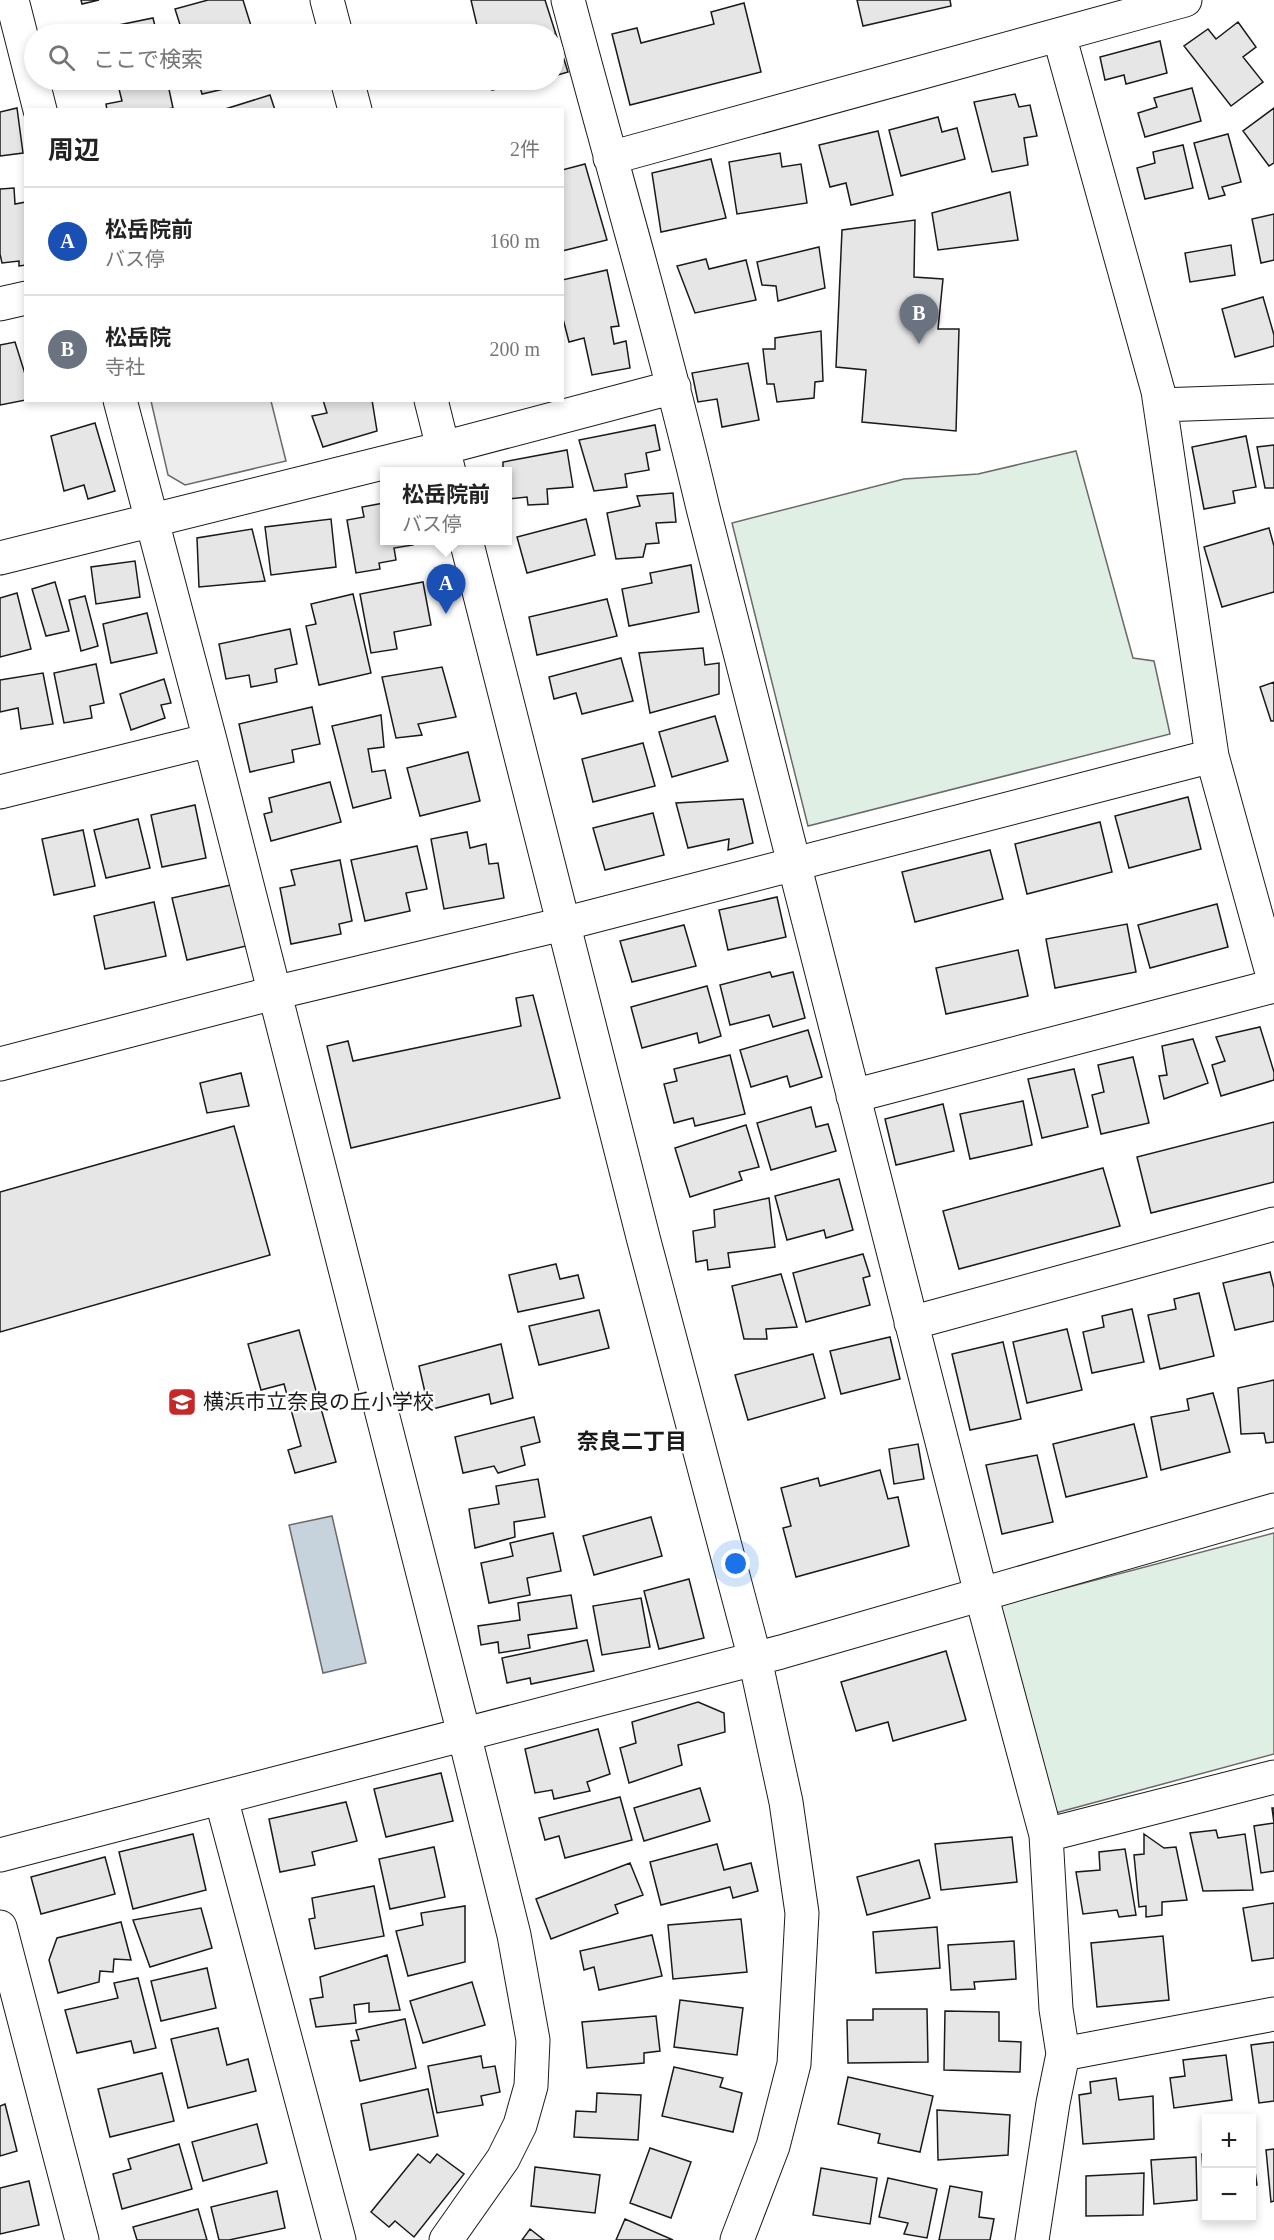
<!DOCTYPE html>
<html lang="ja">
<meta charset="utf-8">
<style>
body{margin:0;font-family:"Times New Roman","Noto Sans JP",serif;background:#f6f6f6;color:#222}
.controls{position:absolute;right:18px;bottom:18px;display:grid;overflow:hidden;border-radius:0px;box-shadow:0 3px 9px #0003}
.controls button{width:54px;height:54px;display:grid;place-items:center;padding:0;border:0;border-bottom:2px solid #e0e0e0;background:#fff;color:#222;font:30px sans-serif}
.you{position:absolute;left:736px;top:1564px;width:21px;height:21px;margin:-15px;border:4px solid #fff;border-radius:50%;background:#1a73e8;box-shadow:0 0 0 9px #1a73e833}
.badge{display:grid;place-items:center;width:39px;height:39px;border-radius:50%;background:#111827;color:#fff;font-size:20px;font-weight:700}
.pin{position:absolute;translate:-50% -50px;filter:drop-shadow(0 2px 3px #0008)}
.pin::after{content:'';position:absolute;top:32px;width:21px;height:18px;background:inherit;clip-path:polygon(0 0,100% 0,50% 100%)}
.popup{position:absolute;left:380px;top:467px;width:132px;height:78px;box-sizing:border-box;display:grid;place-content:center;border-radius:0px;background:#fff;filter:drop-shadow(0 2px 4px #0005);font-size:20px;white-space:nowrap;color:#767676}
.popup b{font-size:22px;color:#222}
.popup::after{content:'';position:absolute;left:50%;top:100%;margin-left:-12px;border:12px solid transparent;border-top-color:#fff}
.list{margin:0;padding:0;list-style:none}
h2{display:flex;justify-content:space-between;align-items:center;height:78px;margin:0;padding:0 24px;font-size:26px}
h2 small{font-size:20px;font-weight:400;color:#767676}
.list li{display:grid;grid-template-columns:39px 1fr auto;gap:18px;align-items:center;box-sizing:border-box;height:108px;padding:0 24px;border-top:2px solid #e0e0e0}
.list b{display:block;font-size:22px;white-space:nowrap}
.list p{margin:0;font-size:20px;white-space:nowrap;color:#767676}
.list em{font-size:20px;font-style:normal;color:#767676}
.icon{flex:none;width:33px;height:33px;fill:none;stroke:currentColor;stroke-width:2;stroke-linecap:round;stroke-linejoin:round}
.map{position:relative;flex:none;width:1274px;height:2240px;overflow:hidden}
.search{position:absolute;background:#fff;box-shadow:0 3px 9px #0003;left:24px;top:24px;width:540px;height:66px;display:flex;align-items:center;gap:15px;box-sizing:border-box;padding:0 21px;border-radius:33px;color:#767676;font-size:22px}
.panel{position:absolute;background:#fff;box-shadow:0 3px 9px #0003;left:24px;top:108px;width:540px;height:294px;border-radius:0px}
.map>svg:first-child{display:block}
</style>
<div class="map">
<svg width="1274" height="2240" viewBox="0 0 1274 2240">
<rect width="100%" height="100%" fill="#fff"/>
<!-- green -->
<path fill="#e0efe3" stroke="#6a6a6a" stroke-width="1.5" d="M1076 451 1133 658 1154 661 1170 734 808 826 732 523 904 479 978 474Z
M1274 1533V1754L1048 1815 997 1606Z"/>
<!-- parking -->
<path fill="#ededed" stroke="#6a6a6a" stroke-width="1.5" d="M151 401H271L286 461 185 485 168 475Z"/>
<!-- water -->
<path fill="#c6d2dc" stroke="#6a6a6a" stroke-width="1.5" d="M332 1516 366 1663 323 1673 289 1525Z"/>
<!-- building -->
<path fill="#e6e6e6" stroke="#1a1a1a" stroke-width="1.5" d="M81 0H99L82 4Z
M208 0H243L252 29 233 34H183L175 9Z
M471 0H545L568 72 554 76V34H479Z
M857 0H950L951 6 863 26Z
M744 3 761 72 630 105 612 34 637 28 641 43 714 24 711 12Z
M153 18 157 34H75Z
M1238 22 1256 47 1243 57 1263 82 1231 106 1184 46 1208 29 1216 39Z
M1160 41 1167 73 1126 84 1124 75 1105 80 1100 57Z
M167 80 173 108 162 110H107L106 104 122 101 119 89Z
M198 80H262L202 94Z
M490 80H537L492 90Z
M1192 88 1201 121 1145 137 1138 113 1157 107 1154 98Z
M1015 94 1019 107 1030 105 1037 136 1024 138 1028 165 992 172 974 102Z
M270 95 275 110H222Z
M17 108 23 153 0 156V112Z
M1274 108V163L1269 166 1243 131Z
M938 117 942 132 957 128 965 159 901 176 889 130Z
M878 131 893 195 851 205 846 183 830 187 819 145Z
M1228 134 1241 182 1222 187 1225 195 1209 199 1194 143Z
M1183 145 1193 188 1145 199 1137 168 1155 163 1153 152Z
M780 153 782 167 801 164 807 203 737 214 729 162Z
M711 159 726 218 661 232 652 173Z
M585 164 607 240 562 251V170Z
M14 188 15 204 26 202V265L19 266V261L2 263 0 254V189Z
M1010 192 1018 240 938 250 932 213Z
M1274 214V260L1261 263 1252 219Z
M915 220 914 277 943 279 938 329H959L956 431 862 422 866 370 836 367 842 230Z
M1231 245 1235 275 1190 282 1185 253Z
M819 247 825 288 778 301 776 286 762 285 757 262Z
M706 259 709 269 746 260 756 300 695 313 677 266Z
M607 270 619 326 611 327 614 344 626 341 630 368 592 375 584 338 569 342 562 315V280Z
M1263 297 1274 335V346L1235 357 1222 309Z
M821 331 823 381 815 382 814 398 777 402 774 384H767L763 349H775V338Z
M15 342 26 377V400L0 405V345Z
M748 363 759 420 722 427 717 399 698 402 692 373Z
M323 400H372L377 431 323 447 312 416 327 413Z
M95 423 115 491 88 499 84 485 64 491 51 436Z
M655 425 660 450 646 453 649 470 625 474 627 487 594 491 579 440Z
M1246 436 1256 487 1233 491 1235 503 1204 509 1192 447Z
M1274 445V488H1265L1257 447Z
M567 450 573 487 547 489 548 504 528 505 527 497 508 499V472H503V462Z
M673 493 676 522 656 523 659 543 646 544 643 557 616 559 607 513 640 506 637 496Z
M384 503V540H412L413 545 394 548 396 560 379 563 380 569 356 573 347 520 364 517 362 507Z
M331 519 336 567 271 575 265 527Z
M586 519 595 555 527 573 517 537Z
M1269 528 1274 546V592L1222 607 1204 547Z
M252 529 265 581 199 587 197 538Z
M135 561 140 597 96 604 91 567Z
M691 565 699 612 629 626 622 589 652 583 650 573Z
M55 582 69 631 46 636 32 589Z
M423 582 431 625 394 632 397 649 371 653 360 594Z
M17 593 31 649 0 657V598Z
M353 594 371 673 319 685 306 626 316 624 311 604Z
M85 596 98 646 81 651 69 600Z
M607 599 617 636 537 655 529 617Z
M147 613 157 653 111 663 103 624Z
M290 629 297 664 275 669 277 682 251 687 249 675 226 679 219 644Z
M703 648 705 665 719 663V694L650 713 639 653Z
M621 658 633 701 582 714 576 693 554 699 549 677Z
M96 664 104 703 90 706 92 718 64 723 54 673Z
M442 667 456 717 418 724 422 735 396 738 382 677Z
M43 673 53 724 21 729 18 708 0 712V680Z
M164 679 171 703 161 705 165 718 131 730 120 694Z
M1274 682V721H1271L1260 687Z
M312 707 320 744 292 750 294 762 250 772 239 724Z
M381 715 384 747 368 749 372 772 385 770 391 798 353 808 332 726Z
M715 716 728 761 672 777 659 732Z
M643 743 655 786 593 802 582 759Z
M468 752 480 801 420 816 407 768Z
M330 782 341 822 271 841 264 814 272 812 269 798Z
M1188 797 1201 849 1129 868 1115 816Z
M743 799 753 843 728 850 729 839 688 848 676 803Z
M195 805 206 858 162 867 151 815Z
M653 813 664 855 605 870 593 828Z
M138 819 150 868 106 878 94 830Z
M1100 822 1112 872 1027 894 1015 844Z
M83 830 95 886 54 895 42 839Z
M467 832 470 848 486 844 489 864 498 863 504 898 444 909 431 839Z
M417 846 427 889 406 893 410 911 365 921 351 860Z
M990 850 1003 899 915 922 902 872Z
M340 860 352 921 339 924 341 934 291 944 280 888 295 885 291 870Z
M231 885 246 946 187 960 172 898Z
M777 897 786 937 728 950 719 910Z
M154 902 166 956 105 969 94 916Z
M1217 904 1228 947 1150 968 1138 925Z
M1127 924 1136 972 1055 988 1046 939Z
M684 925 696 966 632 982 620 941Z
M1018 950 1028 996 946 1014 936 968Z
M770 972 772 977 793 972 805 1018 773 1027 769 1015 730 1025 720 985Z
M707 986 721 1036 699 1043 697 1033 642 1048 631 1007Z
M533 995 560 1098 351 1148 327 1046 348 1041 353 1061 521 1026 516 998Z
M1260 1027 1274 1072V1080L1221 1096 1212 1065 1225 1061 1216 1037Z
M808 1030 822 1077 790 1087 787 1076 751 1087 740 1050Z
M1193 1039 1208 1083 1164 1099 1159 1076 1167 1075 1162 1046Z
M730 1055 745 1114 695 1126 693 1118 674 1123 664 1084 677 1081 674 1069Z
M1133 1057 1149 1123 1101 1134 1092 1095 1104 1092 1098 1065Z
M1074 1069 1088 1127 1042 1138 1028 1079Z
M241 1073 249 1106 207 1113 200 1083Z
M1023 1101 1032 1145 970 1159 960 1114Z
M943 1104 954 1151 896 1165 885 1119Z
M811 1107 816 1127 828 1124 836 1151 771 1170 757 1123Z
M1274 1122V1182L1151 1213 1137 1157Z
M746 1125 759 1167 739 1172 742 1180 690 1197 675 1148Z
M234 1126 270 1255 0 1332V1192Z
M1103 1168 1120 1226 959 1269 943 1211Z
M839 1179 853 1230 826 1238 824 1230 787 1240 775 1196Z
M769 1198 775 1247 728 1253 730 1267 708 1270 707 1260 696 1262 693 1231 715 1227 714 1210Z
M863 1254 870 1276 863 1278 870 1305 806 1322 793 1273Z
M556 1264 560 1279 578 1275 584 1298 518 1312 509 1275Z
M1270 1272 1274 1288V1321L1235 1330 1223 1283Z
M781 1274 797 1327 766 1329 767 1339H744L732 1286Z
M1199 1293 1214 1356 1160 1369 1148 1315 1176 1309 1174 1299Z
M1132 1309 1144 1362 1092 1373 1083 1332 1104 1327 1102 1316Z
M599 1310 609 1348 539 1365 529 1326Z
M1067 1329 1082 1390 1027 1403 1013 1342Z
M299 1330 336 1462 295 1473 288 1450 301 1446 284 1384 261 1390 248 1344Z
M890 1337 900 1379 841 1394 830 1351Z
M1003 1342 1021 1419 970 1430 952 1354Z
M501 1344 513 1398 491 1404 489 1394 429 1410 419 1366Z
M813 1354 825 1398 748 1420 735 1375Z
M1274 1380V1442L1266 1443 1264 1433 1241 1434 1238 1388Z
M1213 1393 1230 1452 1161 1470 1151 1417 1189 1410 1187 1399Z
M534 1417 540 1442 521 1447 525 1465 498 1473 494 1466 463 1473 455 1437Z
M1134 1424 1147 1477 1066 1497 1053 1444Z
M918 1444 924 1479 894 1484 889 1449Z
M1037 1455 1053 1522 1002 1534 986 1465Z
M880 1470 888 1499 898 1497 909 1546 796 1577 783 1528 791 1526 781 1488 818 1478 820 1486Z
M538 1479 545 1517 514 1522 515 1537 475 1548 469 1509 499 1504 496 1486Z
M651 1517 662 1556 594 1575 583 1536Z
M553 1533 561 1571 527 1578 530 1595 489 1603 481 1563 513 1556 510 1543Z
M689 1579 704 1638 659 1649 644 1591Z
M571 1595 577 1628 528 1635 530 1648 499 1653 498 1642 481 1645 478 1626 520 1620 518 1603Z
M641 1598 650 1647 602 1655 593 1606Z
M587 1640 594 1671 531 1684 530 1678 507 1683 502 1658Z
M946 1651 966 1720 893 1741 888 1722 856 1731 841 1682Z
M698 1702 724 1713 725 1732 678 1745 682 1765 629 1783 620 1748 636 1743 632 1722Z
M598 1729 610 1774 587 1782 590 1791 554 1799 552 1790 535 1793 525 1749Z
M441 1773 453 1821 386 1837 374 1789Z
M700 1788 710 1821 644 1841 634 1808Z
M620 1797 632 1840 565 1858 559 1836 545 1840 539 1818Z
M346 1802 357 1841 312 1852 315 1865 280 1872 269 1819Z
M1272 1808H1274V1871L1261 1873 1254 1826 1274 1823Z
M1216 1830 1218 1838 1245 1834 1253 1890 1203 1891 1190 1833Z
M193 1834 206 1890 133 1909 119 1852Z
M1144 1834 1164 1848 1176 1847 1187 1900 1162 1902V1915L1146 1917V1906L1139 1907 1134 1855 1144 1854Z
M1012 1837 1017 1882 941 1890 935 1844Z
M717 1844 724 1870 751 1863 758 1891 733 1898 730 1887 661 1905 650 1862Z
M434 1847 445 1897 390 1909 379 1859Z
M1125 1849 1136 1915 1119 1917 1117 1910 1083 1914 1076 1872 1100 1870 1099 1852Z
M105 1857 115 1894 41 1914 31 1877Z
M919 1860 930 1898 867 1915 857 1877Z
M630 1863 643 1895 615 1905 618 1913 551 1939 536 1899Z
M374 1886 384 1936 315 1949 309 1919 315 1918 312 1898Z
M1274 1903V1958L1252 1961 1243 1908Z
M465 1906V1962L408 1976 396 1931 423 1925 421 1913Z
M201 1908 212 1948 150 1967 133 1920Z
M741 1919 747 1972 673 1979 668 1925Z
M121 1922 131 1960 114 1959 113 1972 100 1971 99 1982 58 1993 49 1960 57 1938Z
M937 1927 940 1968 876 1973 873 1932Z
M652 1935 662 1976 599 1990 594 1967 584 1970 580 1951Z
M1163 1936 1169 2000 1097 2007 1091 1943Z
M1014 1941 1016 1979 974 1982 975 1989 951 1990 948 1945Z
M387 1955 400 2010 369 2012V2003L354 2005 356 2023 316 2027 310 1999 323 1997 320 1977Z
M207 1968 216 2008 161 2021 151 1981Z
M138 1978 156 2048 134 2053 131 2041 77 2053 65 2010 118 1998 114 1983Z
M472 1982 485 2025 423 2043 410 2001Z
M680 2000 743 2008 737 2055 674 2047Z
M873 2009H927L928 2062 848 2063 847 2020H873Z
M945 2011 999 2012V2041L1021 2042 1020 2072 944 2070Z
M656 2016 660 2051 644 2053V2063L587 2068 582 2022Z
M405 2019 416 2068 360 2081 351 2041 359 2040 356 2030Z
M218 2028 227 2065 248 2059 256 2091 188 2108 171 2039Z
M1274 2042V2101L1259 2103 1251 2045Z
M1226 2055 1232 2100 1174 2108 1170 2078 1185 2076 1183 2060Z
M481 2056 483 2068 495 2066 500 2092 481 2096 483 2105 437 2113 428 2066Z
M674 2067 723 2078 720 2087 742 2093 733 2132 662 2116Z
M162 2073 174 2121 110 2137 98 2089Z
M848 2077 933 2096 920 2152 878 2143 880 2134 838 2124Z
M1116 2078 1119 2100 1153 2096 1154 2139 1083 2144 1079 2095 1091 2093 1090 2082Z
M428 2089 438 2136 370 2150 361 2104Z
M597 2093 641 2095 638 2140 574 2137 576 2111 596 2112Z
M5 2104 17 2151 0 2156V2106Z
M937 2110 1010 2115 1008 2155 938 2160Z
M257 2124 267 2163 203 2181 192 2142Z
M179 2144 192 2189 122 2209 113 2174 131 2169 128 2159Z
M650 2148 691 2162 671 2218 630 2203Z
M1274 2149V2201L1271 2202 1266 2150Z
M1252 2150 1257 2185 1252 2186Z
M418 2154 430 2163 437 2154 464 2174 414 2237 395 2221 389 2227 371 2212Z
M1202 2154H1206V2191H1204Z
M1196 2157 1197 2200 1154 2204 1151 2160Z
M535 2167 600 2175 595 2213 531 2206Z
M821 2168 877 2178 870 2224 813 2215Z
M1144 2173 1143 2215 1086 2216V2176Z
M888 2178 937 2189 927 2238 904 2234 908 2223 879 2217Z
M29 2181 39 2225 0 2234V2188Z
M950 2186 982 2192 979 2217 994 2219 990 2240H939Z
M277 2191 285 2228 229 2240H219L211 2207Z
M198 2209 207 2240H137L133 2227Z
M625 2219 673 2240H616Z
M530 2229 544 2240H522Z"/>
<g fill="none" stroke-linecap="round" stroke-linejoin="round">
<!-- minor casing -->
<g stroke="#1a1a1a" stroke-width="35">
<path id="minor" d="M12 0 40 110
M327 0 336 34
M568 0C613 170 663 338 703 508L981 1594 1046 1835 1056 2009 1063 2054 1053 2103 1032 2240
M1059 35 1158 391 1212 756
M347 80 355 110
M610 158 1185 0
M0 304 26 298
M120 400 210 740 464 1734 514 1935 533 2040 531 2086 520 2125 503 2159 446 2240
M431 400 449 472
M1160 405 1274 401
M466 540 644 1241 755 1659 786 1802 802 1913 794 2064 773 2146 737 2240
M0 558 443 448 674 387
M0 792 210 740
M0 1064 274 993 563 924 1212 756 1274 980
M853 1096 1274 986
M911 1323 1274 1224
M221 1798 339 2240
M1046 1835 1274 1777
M0 1855 781 1652 1274 1510
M0 1927 82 2240
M1063 2054 1274 2014"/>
</g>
<!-- minor -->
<use href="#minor" stroke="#fff" stroke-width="33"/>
</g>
<!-- icons -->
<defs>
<g id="school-square" transform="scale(1.5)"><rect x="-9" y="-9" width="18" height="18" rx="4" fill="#c62828" stroke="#fff"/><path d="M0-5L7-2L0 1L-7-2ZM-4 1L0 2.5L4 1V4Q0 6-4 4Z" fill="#fff"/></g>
</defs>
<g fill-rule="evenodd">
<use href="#school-square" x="182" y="1402"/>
</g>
<g text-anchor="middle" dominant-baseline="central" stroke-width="4.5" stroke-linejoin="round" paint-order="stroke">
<!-- poi labels -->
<g font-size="21" fill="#1a1a1a" stroke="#fff" text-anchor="start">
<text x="203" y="1402">横浜市立奈良の丘小学校</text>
</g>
<!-- neighbourhood labels -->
<g font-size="22" font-weight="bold" fill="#1a1a1a" stroke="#fff">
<text x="632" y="1441">奈良二丁目</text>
</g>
</g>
</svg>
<div class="controls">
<button>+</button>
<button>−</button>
</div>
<div class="you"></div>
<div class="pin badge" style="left:446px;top:614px;background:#1a4fb4">A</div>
<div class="popup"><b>松岳院前</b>バス停</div>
<div class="pin badge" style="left:919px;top:344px;background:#6b7280">B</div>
<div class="search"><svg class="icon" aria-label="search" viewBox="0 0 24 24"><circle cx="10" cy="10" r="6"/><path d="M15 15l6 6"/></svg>ここで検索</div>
<section class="panel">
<h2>周辺<small>2件</small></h2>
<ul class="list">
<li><span class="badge" style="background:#1a4fb4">A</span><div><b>松岳院前</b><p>バス停</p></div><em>160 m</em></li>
<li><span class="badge" style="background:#6b7280">B</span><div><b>松岳院</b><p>寺社</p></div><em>200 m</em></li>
</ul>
</section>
</div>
